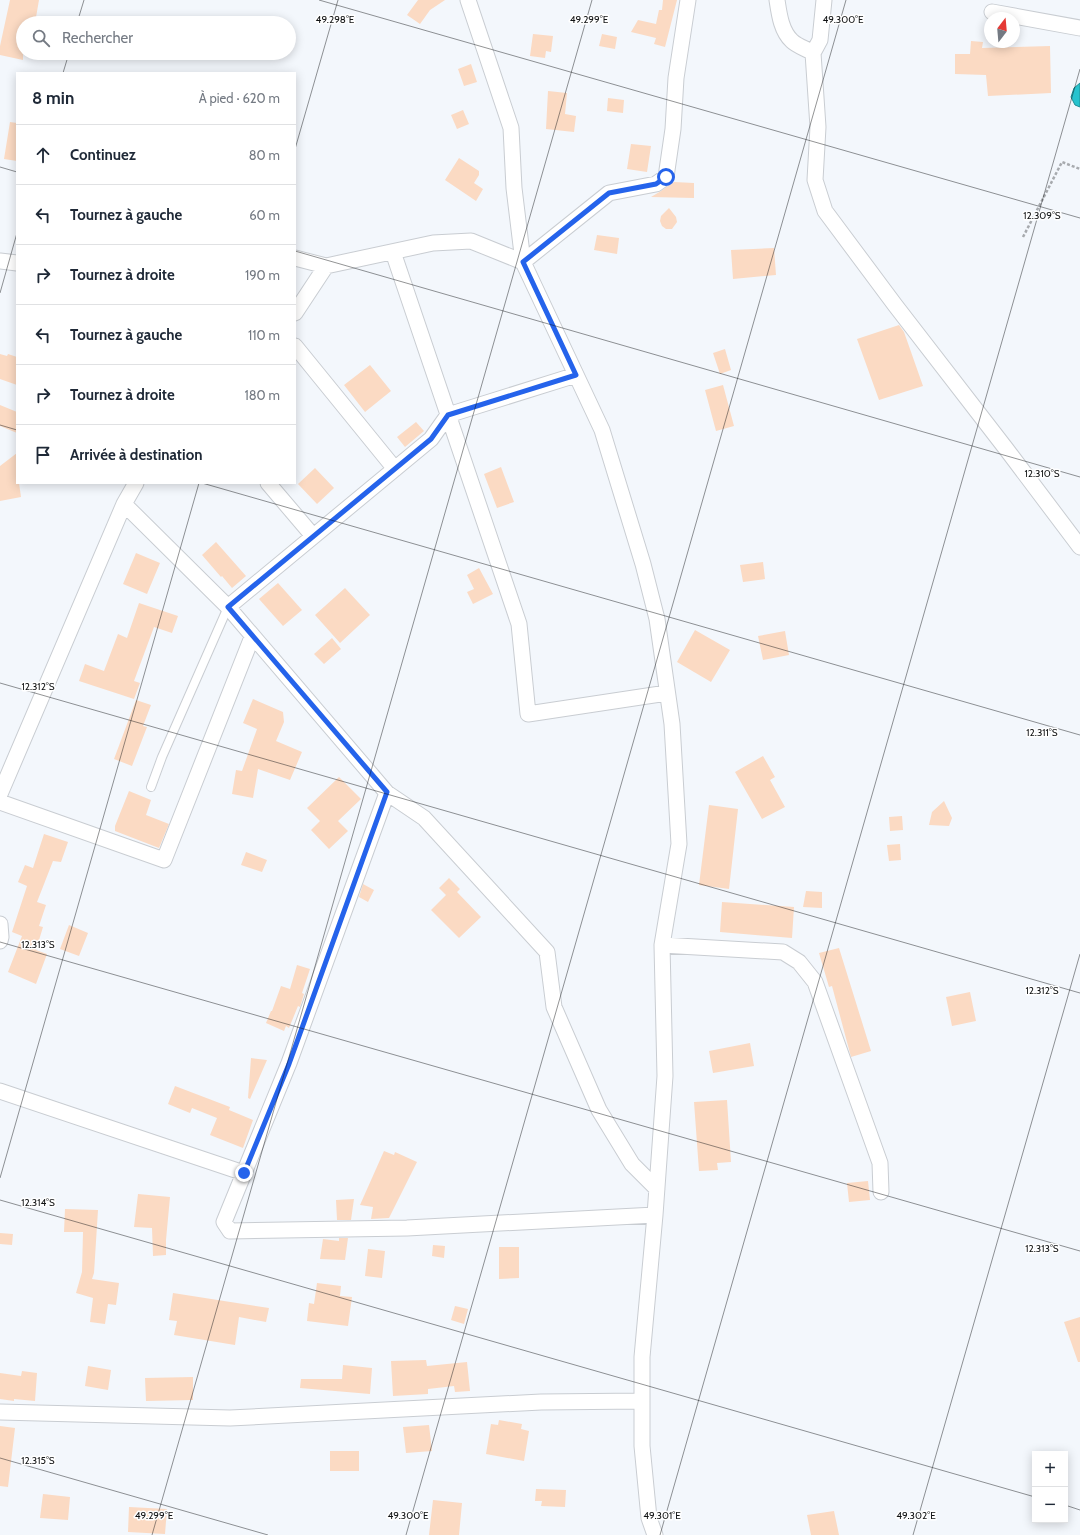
<!DOCTYPE html>
<html lang="fr">
<meta charset="utf-8">
<style>
body{margin:0;font-family:Cabin,sans-serif;background:#f2f2f3;color:#1f2937}
.controls{position:absolute;right:12px;bottom:12px;display:grid;overflow:hidden;border-radius:0px;box-shadow:0 2px 10px #0003}
.controls button{width:36px;height:36px;display:grid;place-items:center;padding:0;border:0;border-bottom:1px solid #e0e1e3;background:#fff;color:#1f2937;font:20px sans-serif}
.compass{position:absolute;left:984px;top:12px;width:36px;height:36px;border-radius:50%;background:#fff;box-shadow:0 2px 10px #0003;rotate:16deg}
.stop{position:absolute;width:12px;height:12px;margin:-9px;border:3px solid #2563eb;border-radius:50%;background:#fff}
.stop.end{background:#2563eb;border-color:#fff;box-shadow:0 1px 4px #0008}
.list{margin:0;padding:0;list-style:none}
h2{display:flex;justify-content:space-between;align-items:center;height:52px;margin:0;padding:0 16px;font-size:17px}
h2 small{font-size:13px;font-weight:400;color:#747a83}
.list li{display:grid;grid-template-columns:26px 1fr auto;gap:12px;align-items:center;box-sizing:border-box;height:60px;padding:0 16px;border-top:1px solid #e0e1e3}
.list b{display:block;font-size:15px;white-space:nowrap}
.list em{font-size:13px;font-style:normal;color:#747a83}
.icon{flex:none;width:22px;height:22px;fill:none;stroke:currentColor;stroke-width:2;stroke-linecap:round;stroke-linejoin:round}
.map{position:relative;flex:none;width:1080px;height:1535px;overflow:hidden}
.search{position:absolute;background:#fff;box-shadow:0 2px 10px #0003;left:16px;top:16px;width:280px;height:44px;display:flex;align-items:center;gap:10px;box-sizing:border-box;padding:0 14px;border-radius:22px;color:#747a83;font-size:15px}
.panel{position:absolute;background:#fff;box-shadow:0 2px 10px #0003;left:16px;top:72px;width:280px;height:412px;border-radius:0px}
.map>svg:first-child{display:block}
</style>
<div class="map">
<svg width="1080" height="1535" viewBox="0 0 1080 1535">
<rect width="100%" height="100%" fill="#f3f7fc"/>
<!-- water -->
<path fill="#26c3ce" stroke="#1f8e96" d="M1080 83V107L1075 105 1071 97 1074 88Z"/>
<!-- building -->
<path fill="#fbdac3" d="M10 0H39L35 23H23V60L0 55V46Z
M418 0H445L430 10 420 24 407 15Z
M663 0H677L665 47 654 44 656 38 631 32 638 20 656 24 659 10H662Z
M533 34 553 36 551 52 546 51 545 58 530 56Z
M602 34 617 37 615 49 599 46Z
M971 41 983 42 982 48 1050 46 1051 93 988 96 986 75 955 74V54H970Z
M471 64 477 82 464 86 458 69Z
M548 91 567 93 565 114 576 116 574 132 546 129Z
M608 98 624 100 623 113 607 111Z
M463 110 469 124 457 129 451 115Z
M10 122 17 123V161L4 159Z
M631 144 651 146 647 172 627 169Z
M459 158 479 171V175L474 183 483 189 476 201 445 180Z
M674 182 694 183V198L651 197 661 191Z
M669 208 676 217 677 222 672 229H666L662 226 660 221 661 216Z
M597 235 619 238 617 254 594 250Z
M774 248 776 275 733 279 731 250Z
M899 325 904 332 923 386 879 400 857 339Z
M725 349 731 370 720 374 713 353Z
M0 354 7 356 8 354 17 357V385L0 379Z
M370 365 391 391 365 412 344 385Z
M723 385 734 426 716 431 705 390Z
M0 405 17 412V433L0 426Z
M416 422 424 431 405 447 397 437Z
M17 453V483H19L21 497 0 501V466Z
M501 467 514 502 497 508 484 474Z
M315 468 334 488 317 504 298 484Z
M216 542 246 576 232 588 222 576 221 577 202 555Z
M136 553 160 563 147 594 123 584Z
M763 562 765 579 743 582 740 565Z
M479 568 493 594 473 604 467 592 474 589 467 575Z
M278 583 302 610 283 626 259 599Z
M345 588 370 615 340 643 315 615Z
M139 603 178 616 172 633 154 627 134 681 140 683 134 699 79 681 85 664 104 671 118 634 127 638Z
M695 630 730 650 711 682 677 662Z
M785 631 789 655 763 660 758 636Z
M332 638 341 649 324 664 314 654Z
M253 699 283 712 284 722 276 741 302 752 290 780 258 769 253 798 232 794 236 770 242 771 257 729 243 723Z
M136 700 151 705 143 726 147 727 132 766 114 759Z
M763 756 775 777 770 780 785 807 762 819 735 772Z
M339 777 361 799 338 821 348 831 329 849 311 830 320 821 307 808Z
M129 791 151 800 146 815 169 824 159 848 115 831V826Z
M944 801 952 818 949 826 929 825 932 812Z
M709 805 738 809 729 889 699 885Z
M902 816 903 830 890 831 889 817Z
M44 834 68 842 61 862 53 861 37 902 46 905 39 926 43 927 36 950 47 954 36 984 8 972 22 936 12 932 27 886 18 882 25 865 33 868Z
M900 844 901 860 889 861 887 845Z
M246 852 267 860 262 872 241 865Z
M449 878 460 889 457 892 481 917 459 938 431 910 446 895 439 888Z
M363 884 374 890 368 902 359 897Z
M806 891 822 892V908L803 907Z
M722 902 794 907 792 938 720 932Z
M69 925 88 933 79 956 60 949Z
M839 948 871 1051 851 1057 832 986 829 987 819 953Z
M297 965 310 969 302 993 304 994 300 1007 298 1006 289 1028 286 1026 284 1031 266 1023 271 1011H272L281 986 290 989Z
M970 992 976 1021 952 1026 946 997Z
M750 1043 754 1066 713 1073 709 1051Z
M251 1058 267 1060 250 1099 248 1098Z
M175 1086 230 1107 229 1110 253 1120 243 1148 210 1135 217 1118 192 1108 190 1113 168 1104Z
M727 1100 731 1162 717 1163 718 1170 699 1171 694 1102Z
M384 1151 394 1155 395 1152 417 1162 389 1218 371 1219 373 1207 360 1205Z
M868 1181 870 1200 849 1202 847 1183Z
M138 1194 170 1197 166 1240V1255L153 1256 152 1228 134 1227Z
M354 1199 351 1220H337L336 1200Z
M65 1209 98 1210 94 1273 92 1279 119 1283 116 1305 108 1304 105 1324 90 1322 93 1298 76 1293 82 1272 83 1232H64Z
M0 1233 13 1234 12 1245 0 1244Z
M339 1238H348L345 1260 320 1259 323 1239 339 1241Z
M433 1245 445 1246 444 1258 432 1256Z
M499 1247H519V1278L499 1279Z
M368 1249 385 1251 382 1278 365 1276Z
M317 1283 341 1286 340 1296 352 1297 348 1326 307 1321 309 1303 314 1304Z
M173 1293 269 1308 266 1322 239 1317 235 1345 174 1335 177 1321 169 1320Z
M455 1306 468 1309 464 1324 451 1320Z
M1080 1317V1362H1078L1064 1322Z
M426 1360 427 1366 467 1362 470 1391 455 1392 454 1386 428 1389V1394L393 1396 391 1361Z
M343 1365 372 1368 370 1394 300 1388 301 1379H342Z
M88 1366 111 1370 108 1390 85 1386Z
M22 1371 37 1373 35 1401 14 1399V1401L0 1399V1373L21 1376Z
M193 1377V1400L146 1401 145 1378Z
M499 1420 522 1424 521 1429 529 1431 524 1461 486 1454 491 1424 498 1425Z
M429 1425 432 1451 406 1453 403 1427Z
M0 1426 15 1428 8 1487 0 1486Z
M330 1451H359V1471H330Z
M536 1489 566 1490 565 1507 541 1506 542 1501H535Z
M43 1494 70 1497 68 1520 40 1518Z
M433 1500 462 1503 459 1535H429Z
M129 1507 167 1509 165 1534 128 1532Z
M834 1511 839 1535H811L807 1515Z"/>
<g fill="none" stroke-linecap="round" stroke-linejoin="round">
<!-- lane casing -->
<g stroke="#c9cdd2" stroke-width="10">
<path id="lane" d="M151 787 162 757 228 607"/>
</g>
<!-- street casing -->
<g stroke="#c9cdd2" stroke-width="17">
<path id="street" d="M468 0 511 128 514 188 523 262 602 430 643 564 657 619 672 724 679 844 662 945 665 1076 655 1215 642 1357V1446L649 1518 655 1535
M777 0C779 13 781 31 792 41 797 46 807 49 813 53
M824 0 820 40 813 53 818 127 815 180 825 211 895 305 1007 450 1080 547
M992 12 1080 28
M393 252 519 624 528 714 667 693
M295 258 326 266 433 243 471 241 523 262 609 193 656 184 666 177 673 129 676 78 688 0
M0 261 17 263
M295 313 326 266
M295 346 395 469
M576 375 448 415 431 439 228 607 387 793 289 1063 224 1222 230 1231 407 1228 655 1215
M268 483 313 536
M124 504 228 607
M387 793 424 818 547 952 554 1007 599 1110 632 1164 657 1189
M0 794 124 504 136 483
M0 802 164 860 252 637
M0 924 1 937 0 941
M662 945 783 952 799 962 815 982 880 1163 881 1192
M0 1091 244 1173
M0 1412 230 1418 541 1402 642 1401"/>
</g>
<!-- path -->
<path stroke="#a7aaae" stroke-width="2.5" stroke-dasharray="3 2" stroke-linecap="butt" d="M1023 237 1062 162 1080 169"/>
<!-- lane -->
<use href="#lane" stroke="#fff" stroke-width="8"/>
<!-- street -->
<use href="#street" stroke="#fff" stroke-width="15"/>
</g>
<g fill="none" stroke-linecap="round" stroke-linejoin="round">
<!-- route -->
<path stroke="#2563eb" stroke-width="5" d="M244 1173 289 1064 387 792 228 607 431 439 448 415 576 375 523 262 609 193 656 184 666 177"/>
</g>
<!-- ticks -->
<path fill="none" stroke="#101213" stroke-width="1" stroke-opacity="0.45" d="M319 0 1080 218M77 23 84 0M63 73 69 53M295 149 338 0M0 167 17 172M295 251 1080 477M0 293 17 233M0 425 17 430M202 483 1080 735M0 683 1080 993M0 942 1080 1251M0 1178 199 483M0 1200 1035 1497M0 1458 268 1535M1065 1505 1080 1510M152 1535 592 0M406 1535 846 0M660 1535 1080 69M913 1535 1080 954"/>
<g font-size="10" text-anchor="middle" fill="#101213" stroke="#fff" stroke-width="3" stroke-linejoin="round" paint-order="stroke">
<text x="335" y="23">49.298°E</text>
<text x="589" y="23">49.299°E</text>
<text x="843" y="23">49.300°E</text>
<text x="1042" y="219">12.309°S</text>
<text x="1042" y="477">12.310°S</text>
<text x="38" y="690">12.312°S</text>
<text x="1042" y="736">12.311°S</text>
<text x="38" y="948">12.313°S</text>
<text x="1042" y="994">12.312°S</text>
<text x="38" y="1206">12.314°S</text>
<text x="1042" y="1252">12.313°S</text>
<text x="38" y="1464">12.315°S</text>
<text x="154" y="1519">49.299°E</text>
<text x="408" y="1519">49.300°E</text>
<text x="662" y="1519">49.301°E</text>
<text x="916" y="1519">49.302°E</text>
</g>
</svg>
<div class="controls">
<button>+</button>
<button>−</button>
</div>
<svg class="compass" viewBox="-18 -18 36 36"><path d="M0-13l5 13h-10z" fill="#e53935"/><path d="M0 13l5-13h-10z" fill="#747a83"/></svg>
<div class="stop" style="left:666px;top:177px"></div>
<div class="stop end" style="left:244px;top:1173px"></div>
<div class="search"><svg class="icon" aria-label="search" viewBox="0 0 24 24"><circle cx="10" cy="10" r="6"/><path d="M15 15l6 6"/></svg>Rechercher</div>
<section class="panel">
<h2>8 min<small>À pied · 620 m</small></h2>
<ul class="list">
<li><svg class="icon" aria-label="ahead" viewBox="0 0 24 24"><path d="M12 20V5M6 11l6-6 6 6"/></svg><div><b>Continuez</b></div><em>80 m</em></li>
<li><svg class="icon" aria-label="left" viewBox="0 0 24 24"><path d="M17 20v-9H6M10 6l-5 5 5 5"/></svg><div><b>Tournez à gauche</b></div><em>60 m</em></li>
<li><svg class="icon" aria-label="right" viewBox="0 0 24 24"><path d="M7 20v-9h11M14 6l5 5-5 5"/></svg><div><b>Tournez à droite</b></div><em>190 m</em></li>
<li><svg class="icon" aria-label="left" viewBox="0 0 24 24"><path d="M17 20v-9H6M10 6l-5 5 5 5"/></svg><div><b>Tournez à gauche</b></div><em>110 m</em></li>
<li><svg class="icon" aria-label="right" viewBox="0 0 24 24"><path d="M7 20v-9h11M14 6l5 5-5 5"/></svg><div><b>Tournez à droite</b></div><em>180 m</em></li>
<li><svg class="icon" aria-label="arrive" viewBox="0 0 24 24"><path d="M6 21V4h12l-3 4 3 4H6"/></svg><div><b>Arrivée à destination</b></div></li>
</ul>
</section>
</div>
